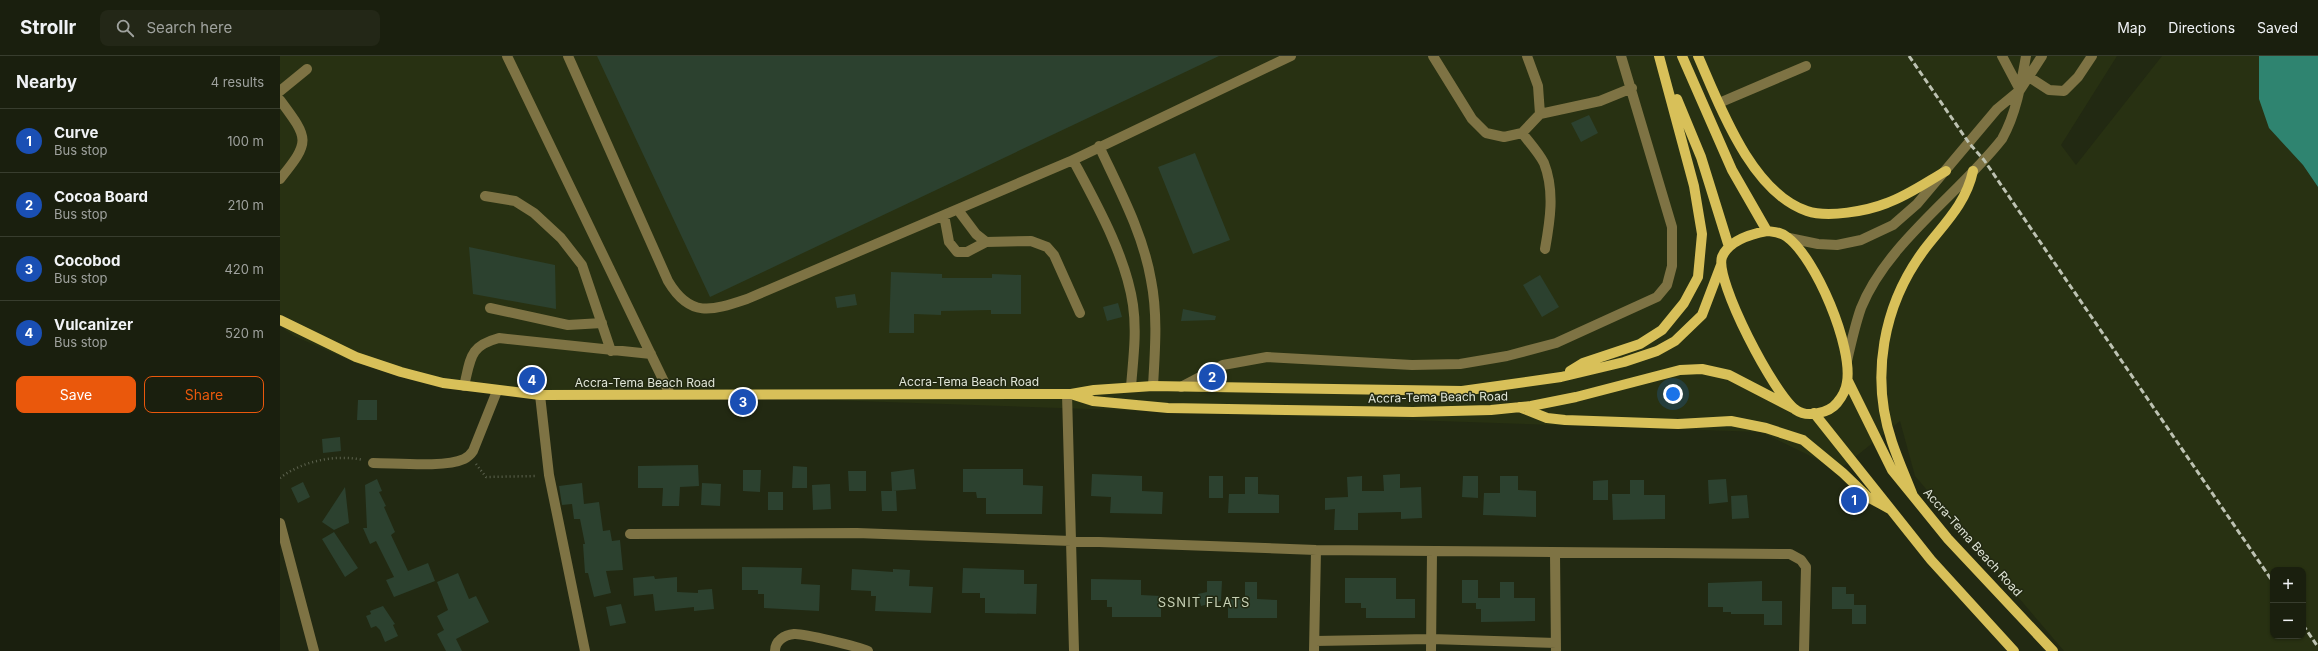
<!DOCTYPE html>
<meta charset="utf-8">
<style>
body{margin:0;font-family:Inter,sans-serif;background:#232717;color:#f1f3f6}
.controls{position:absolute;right:12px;bottom:12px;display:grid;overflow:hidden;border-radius:8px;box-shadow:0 1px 3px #0004}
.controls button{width:36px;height:36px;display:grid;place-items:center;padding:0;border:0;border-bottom:1px solid #383d2e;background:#1a1f0e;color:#f1f3f6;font:20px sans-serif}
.you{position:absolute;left:1393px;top:338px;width:14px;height:14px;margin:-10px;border:3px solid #fff;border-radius:50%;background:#1a73e8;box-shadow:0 0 0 6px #1a73e833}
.badge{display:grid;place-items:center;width:26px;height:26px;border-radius:50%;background:#ea580c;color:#fff;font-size:13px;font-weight:700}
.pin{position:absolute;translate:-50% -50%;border:2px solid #fff;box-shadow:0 1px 4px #0006}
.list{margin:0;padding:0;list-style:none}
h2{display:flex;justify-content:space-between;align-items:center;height:52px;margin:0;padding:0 16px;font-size:17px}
h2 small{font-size:13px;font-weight:400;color:#9fa29e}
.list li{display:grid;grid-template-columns:26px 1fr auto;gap:12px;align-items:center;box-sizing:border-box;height:64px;padding:0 16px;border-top:1px solid #383d2e}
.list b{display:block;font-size:15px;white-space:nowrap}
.list p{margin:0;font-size:13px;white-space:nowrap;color:#9fa29e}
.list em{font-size:13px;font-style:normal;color:#9fa29e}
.actions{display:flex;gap:8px;padding:12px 16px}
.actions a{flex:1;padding:9px 0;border:1px solid #ea580c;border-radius:8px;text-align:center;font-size:14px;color:#ea580c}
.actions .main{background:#ea580c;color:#fff}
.icon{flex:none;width:22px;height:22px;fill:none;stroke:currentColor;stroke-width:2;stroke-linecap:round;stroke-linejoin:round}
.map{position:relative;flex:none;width:2038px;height:595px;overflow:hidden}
header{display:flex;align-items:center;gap:24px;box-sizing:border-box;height:56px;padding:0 20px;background:#1a1f0e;border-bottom:1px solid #383d2e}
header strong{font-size:19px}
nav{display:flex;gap:22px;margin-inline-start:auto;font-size:14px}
.search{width:280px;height:36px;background:#232717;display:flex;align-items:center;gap:10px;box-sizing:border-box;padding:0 14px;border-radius:8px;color:#9fa29e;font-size:15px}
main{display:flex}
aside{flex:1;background:#1a1f0e}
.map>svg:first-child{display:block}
</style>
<header>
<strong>Strollr</strong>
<div class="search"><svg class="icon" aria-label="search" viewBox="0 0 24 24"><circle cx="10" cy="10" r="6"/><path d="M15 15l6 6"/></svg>Search here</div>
<nav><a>Map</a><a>Directions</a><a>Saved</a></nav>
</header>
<main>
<aside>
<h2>Nearby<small>4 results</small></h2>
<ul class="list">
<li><span class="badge" style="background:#1a4fb4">1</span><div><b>Curve</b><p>Bus stop</p></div><em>100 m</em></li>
<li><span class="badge" style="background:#1a4fb4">2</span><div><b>Cocoa Board</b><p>Bus stop</p></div><em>210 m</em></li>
<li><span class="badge" style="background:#1a4fb4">3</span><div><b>Cocobod</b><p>Bus stop</p></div><em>420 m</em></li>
<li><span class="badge" style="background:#1a4fb4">4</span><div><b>Vulcanizer</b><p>Bus stop</p></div><em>520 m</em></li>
</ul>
<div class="actions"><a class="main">Save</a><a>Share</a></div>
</aside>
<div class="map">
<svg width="2038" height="595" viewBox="0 0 2038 595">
<rect width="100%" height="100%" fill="#222912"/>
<!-- built -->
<path fill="#283112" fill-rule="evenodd" d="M0 0H1837L1781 89 1796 109 1882 0H1979L2023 109 2038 131V595H1784L1635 420 1620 365 1559 414 1481 376 518 343 255 338 78 308 14 280 0 270ZM1993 514H2023V580H1993Z"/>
<!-- water -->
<path fill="#2f8470" d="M1979 0H2038V131L2023 109 1989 72 1979 43Z"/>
<!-- building -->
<path fill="#2c412f" d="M317 0H939L430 241Z
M1309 59 1318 77 1301 86 1291 67Z
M915 97 950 184 913 198 878 111Z
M189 191 275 209 276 253 193 238Z
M611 216 662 218V222H712V218L741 219V258H711V254L661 255V259L634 258V277H609Z
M1260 219 1279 251 1262 261 1243 229Z
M575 238 577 249 557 252 555 241Z
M838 247 842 261 827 265 823 251Z
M903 253 936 260 935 264 901 265Z
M78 344H97V364H77Z
M60 381 61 395 43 397 42 383Z
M418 409 419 430 400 431 399 450H382L383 432H358V410Z
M513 410 527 411V432H512Z
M634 413 636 433 612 435 611 416Z
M683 413H743V429L763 430 762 458H706V442H697L696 436H683Z
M463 414H481L480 436 463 435Z
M568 415H586V435H569Z
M812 418 862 420V435L883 436 882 458 830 457 831 441 811 440Z
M1120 418V432L1141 431 1142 462 1121 463V456L1078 457V474H1054L1055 453 1045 454V442L1068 441 1067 421 1082 420V435H1104L1103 419Z
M929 420H943V442H929Z
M1183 420H1198V442L1182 441Z
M1220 420H1238V434L1256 435V461L1203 459 1204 437H1220Z
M965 421H978V438L999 439V457H948L949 438H965Z
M97 423 102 435 99 436 106 450 104 451 115 476 111 479 128 515 148 507 155 525 114 541 106 524 114 521 96 485 90 488 83 472H87L85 429Z
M1446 423 1448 446 1429 448 1428 424Z
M1328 424V444H1313V425Z
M1350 424H1364V439H1385V463L1333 464 1332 438H1350Z
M23 426 30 441 18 447 11 432Z
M302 427 304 448 319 446 323 475 330 474 332 485 340 484 343 514 326 515 331 537 314 541 308 517H305L303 488H305L300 463H294L292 448 282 449 279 430Z
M422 427 441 428 440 450 421 449Z
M550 428 551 453 533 454 532 429Z
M65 431 69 467 54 474 42 466Z
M601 435H616L617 455H602Z
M488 436H503V454H488Z
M1467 439 1469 462 1452 463 1451 440Z
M54 476 78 512 65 521 42 483Z
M462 511 522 512 521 528 540 529 539 555 484 552V538H478V534H462Z
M683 512 744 514V528H757L756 558 705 557V542H700V537H682Z
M572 513 613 516V513L630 514 629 530 653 531 651 557 595 555 596 540H591V535L571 534Z
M178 517 189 543 196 540 209 566 176 583 182 595H166L157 578 164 574 157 560 168 554 157 526Z
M374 520 375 523 397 521V536L418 537V534L432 533 434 553 414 555V551L375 555 373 538 354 540 353 522Z
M1065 522H1116V543H1135V562H1086V552H1081V547H1065Z
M811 523 861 524V539L881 540V561H832V551H827V544H811Z
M1182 524H1198V542H1220V526H1234V542H1255V565L1201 566V553H1196V547H1182Z
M927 525H942L941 545 921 550 918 538 927 536Z
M1482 525V545H1502V569H1484V558H1451V556H1443V551H1428V527Z
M965 526H977V543L997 544V562H948V543H965Z
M1552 531H1566V538H1574V549H1586V568H1572V553H1552Z
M341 548 346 567 330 570 326 551Z
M103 550 115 568 113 569 118 580 105 586 100 574 96 570 91 572 86 560 91 558 90 555Z"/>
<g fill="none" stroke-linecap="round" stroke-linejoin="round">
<!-- path -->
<path stroke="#5d634f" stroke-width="2.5" stroke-dasharray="1 3" stroke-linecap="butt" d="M196 408 206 421 257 420
M0 422C22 405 56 398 83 404"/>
<!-- minor -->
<path stroke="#7e7344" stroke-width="10" d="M227 0 390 338
M288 0 388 225C410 262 431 255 467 243L793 104 1011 0
M1153 0 1192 63 1206 77 1224 81 1242 77 1260 58 1258 30 1247 0
M1722 0 1740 34
M1749 21 1769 34 1784 35 1798 21 1812 0
M0 35 27 13
M0 44C29 83 31 85 0 123
M1439 47 1526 10
M1260 58 1320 45 1352 32
M1242 77C1249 86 1259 97 1264 107 1275 135 1270 165 1265 193
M819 90C839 133 863 177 871 224 878 259 875 295 873 330
M793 104C816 147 846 200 853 249 857 277 853 304 851 331
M205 140 235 145 254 157 281 182 302 209 331 295
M678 154 696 178 706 186
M664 159 669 186 677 196H687L706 186 751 185 767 191 774 199 800 257
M1509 182 1538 188 1557 189 1581 184 1613 169 1637 148 1717 53 1740 34 1762 0
M210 252 288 269 322 267
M1567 305C1571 287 1575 269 1581 252 1607 187 1680 137 1722 83 1736 58 1741 29 1746 0
M184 330C191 302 189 290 219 282L371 298
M901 331 943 309 987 301 1132 309 1180 308 1227 300 1276 287 1377 241 1387 229 1392 210V171L1341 0
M787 338 794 595
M260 339 269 419 305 595
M93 407C115 407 165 412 184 403 188 401 191 398 193 395L217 335
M0 467 34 595
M350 478 577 477 1036 494 1510 498 1521 504 1526 511 1524 595
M1275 498 1276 595
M1035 585 1151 583 1276 587
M495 595C495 585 504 579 514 578 523 577 579 591 588 595
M1034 595 1036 494
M1151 595 1152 496"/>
<!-- major -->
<path stroke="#d8c059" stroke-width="10" d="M1402 0 1452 114 1487 175
M1418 0C1440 50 1471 136 1527 155 1548 162 1587 155 1607 147 1627 140 1647 126 1666 115
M1397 43 1421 101 1449 191
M1487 175C1495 176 1501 176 1507 181 1536 202 1573 291 1567 326 1566 334 1562 341 1557 347 1549 357 1527 362 1516 354 1495 340 1434 224 1442 201 1449 184 1471 178 1487 175Z
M0 264 76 301 121 316 163 327 260 339 791 338 814 334 873 330 1182 335 1281 321 1344 306 1377 295 1395 285 1422 259 1441 209
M1290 315 1303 307 1360 288 1382 274 1404 247 1418 221 1422 178 1414 130 1379 0
M1568 325 1612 414 1668 483 1773 595
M794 339 813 345 888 352 1133 356 1211 354 1251 350 1296 341 1400 314 1422 313 1449 319 1513 352
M1239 351 1267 362 1285 364 1398 368 1451 365 1486 372 1523 384 1563 417 1588 441 1610 453
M1534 357 1651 504 1734 595
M1633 440C1626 422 1618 404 1612 386 1590 321 1603 249 1644 194 1663 169 1686 148 1693 115"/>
<!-- rail -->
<path stroke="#bdc2b2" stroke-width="3" stroke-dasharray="6 3" stroke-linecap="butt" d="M1629 0 1689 87 1704 104 1993 526
M2023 569 2038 591"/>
</g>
<g text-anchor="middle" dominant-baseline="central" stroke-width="3" stroke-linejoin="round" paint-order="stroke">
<!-- street labels -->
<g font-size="12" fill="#e0e5d7" stroke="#222912">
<text x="689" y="325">Accra-Tema Beach Road</text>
<text x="365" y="326">Accra-Tema Beach Road</text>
<text transform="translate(1158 341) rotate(-1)">Accra-Tema Beach Road</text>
<text transform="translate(1693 486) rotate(48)">Accra-Tema Beach Road</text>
</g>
<!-- neighbourhood labels -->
<g font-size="13" letter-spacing="1" fill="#c7d0b4" stroke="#222912">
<text x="924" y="546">SSNIT FLATS</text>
</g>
</g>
</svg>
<div class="controls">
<button>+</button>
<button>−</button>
</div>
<div class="you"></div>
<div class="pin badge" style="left:1574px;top:444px;background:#1a4fb4">1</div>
<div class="pin badge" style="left:932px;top:321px;background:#1a4fb4">2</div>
<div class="pin badge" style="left:463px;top:346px;background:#1a4fb4">3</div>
<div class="pin badge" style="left:252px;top:324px;background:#1a4fb4">4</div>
</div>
</main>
